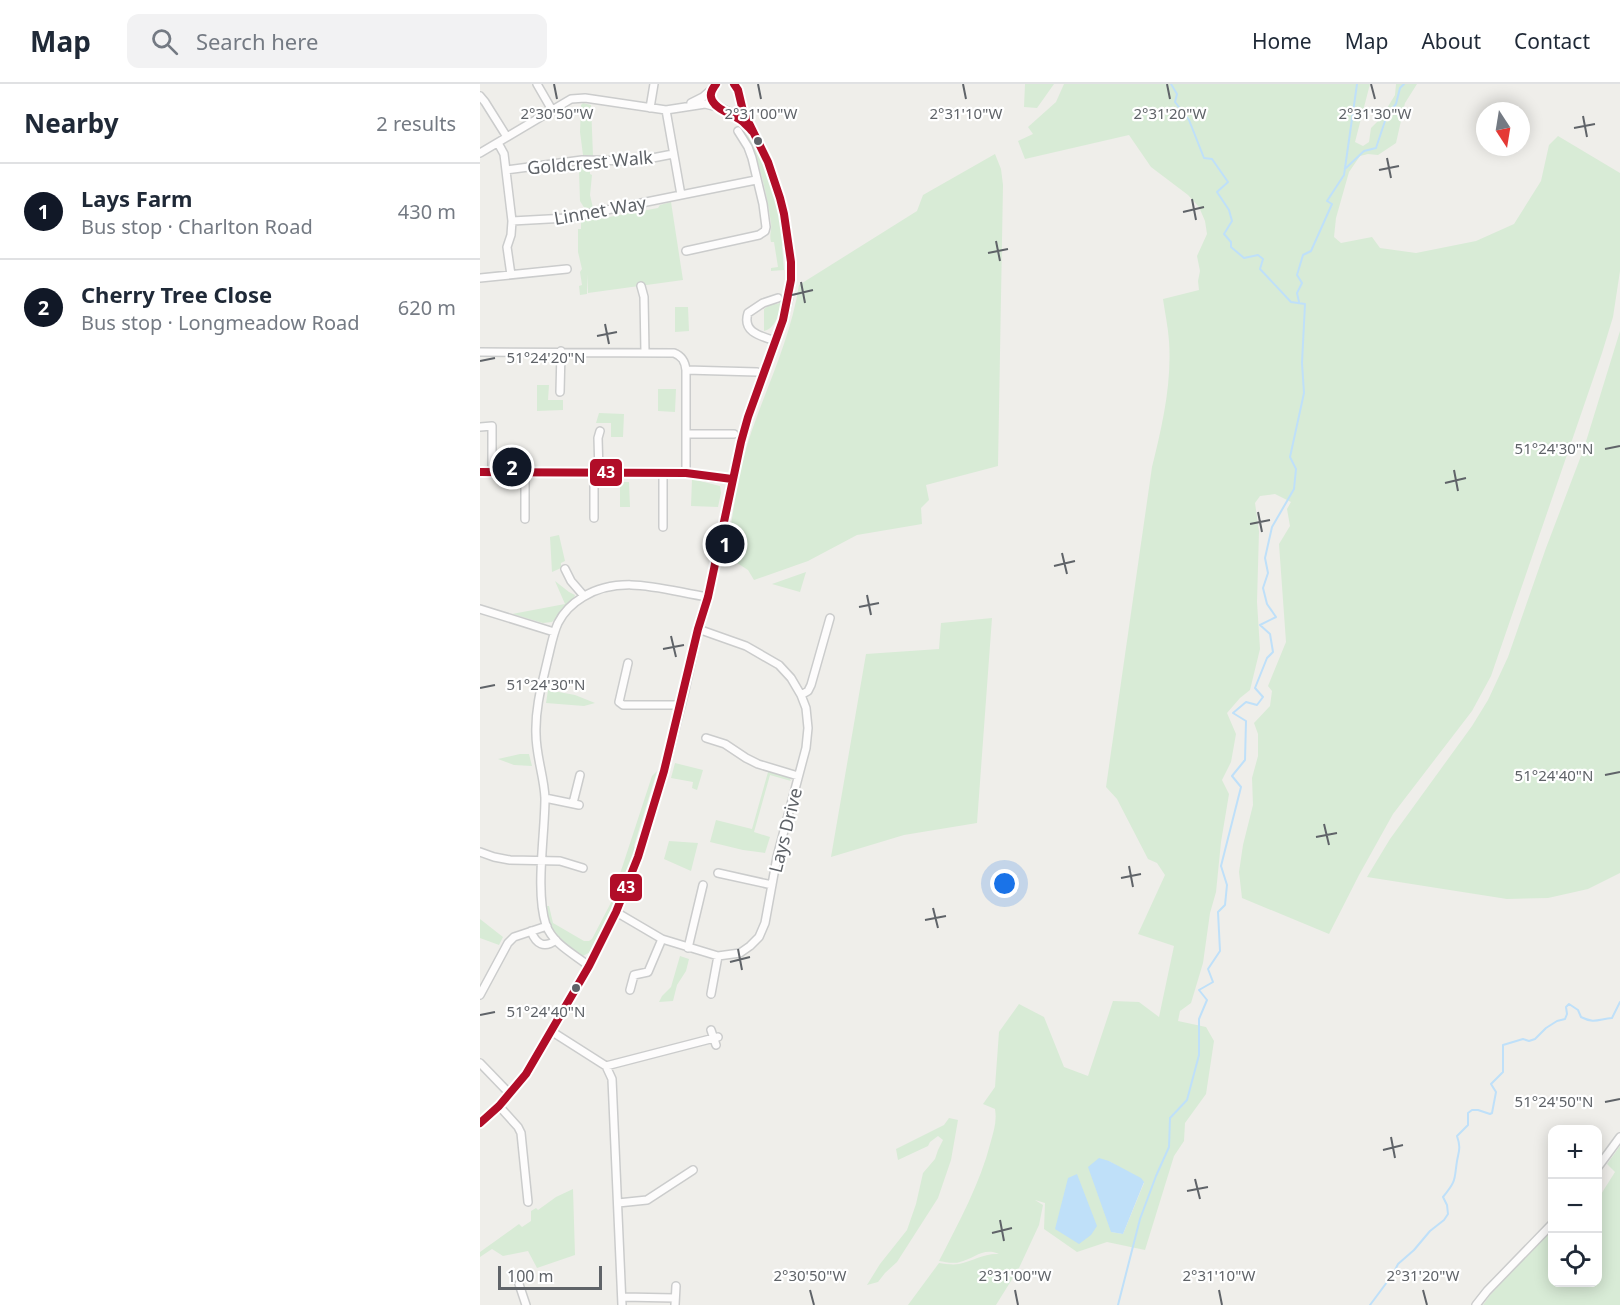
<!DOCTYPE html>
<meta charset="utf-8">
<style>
body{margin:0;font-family:"Noto Sans",sans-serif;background:#f2f2f3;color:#1f2937}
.controls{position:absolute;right:18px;bottom:18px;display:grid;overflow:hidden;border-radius:12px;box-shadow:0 3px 15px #0003}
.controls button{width:54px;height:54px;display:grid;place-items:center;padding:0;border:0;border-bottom:2px solid #e0e1e3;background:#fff;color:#1f2937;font:30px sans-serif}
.compass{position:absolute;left:996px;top:18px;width:54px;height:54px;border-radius:50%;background:#fff;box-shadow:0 3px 15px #0003;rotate:168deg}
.scale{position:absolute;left:18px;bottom:15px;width:104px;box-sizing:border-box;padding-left:6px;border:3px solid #5f6368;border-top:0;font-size:16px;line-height:21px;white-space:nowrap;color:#5f6368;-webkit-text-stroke:4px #fff;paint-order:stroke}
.you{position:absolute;left:525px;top:800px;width:21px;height:21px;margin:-15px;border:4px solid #fff;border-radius:50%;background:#1a73e8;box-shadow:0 0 0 9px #1a73e833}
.badge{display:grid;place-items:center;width:39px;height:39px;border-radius:50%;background:#111827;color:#fff;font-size:20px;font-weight:700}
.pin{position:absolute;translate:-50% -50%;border:3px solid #fff;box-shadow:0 2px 6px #0006}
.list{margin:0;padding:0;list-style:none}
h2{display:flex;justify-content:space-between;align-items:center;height:78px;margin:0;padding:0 24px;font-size:26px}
h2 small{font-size:20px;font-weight:400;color:#747a83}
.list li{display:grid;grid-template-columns:39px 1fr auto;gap:18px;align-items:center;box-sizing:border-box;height:96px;padding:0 24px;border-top:2px solid #e0e1e3}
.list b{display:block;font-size:22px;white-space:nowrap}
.list p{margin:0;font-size:20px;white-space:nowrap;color:#747a83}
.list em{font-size:20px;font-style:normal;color:#747a83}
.icon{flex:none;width:33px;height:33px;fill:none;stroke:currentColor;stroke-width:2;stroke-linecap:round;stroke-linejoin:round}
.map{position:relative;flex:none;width:1140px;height:1221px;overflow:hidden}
header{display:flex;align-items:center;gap:36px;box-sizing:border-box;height:84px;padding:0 30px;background:#fff;border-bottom:2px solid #e0e1e3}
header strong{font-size:28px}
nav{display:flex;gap:33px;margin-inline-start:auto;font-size:21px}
.search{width:420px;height:54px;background:#f2f2f3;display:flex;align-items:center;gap:15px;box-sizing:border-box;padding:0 21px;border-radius:12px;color:#747a83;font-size:22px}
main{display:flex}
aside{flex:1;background:#fff}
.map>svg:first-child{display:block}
</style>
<header>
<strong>Map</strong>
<div class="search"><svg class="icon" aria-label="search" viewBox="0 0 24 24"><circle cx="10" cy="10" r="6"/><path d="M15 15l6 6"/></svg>Search here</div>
<nav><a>Home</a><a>Map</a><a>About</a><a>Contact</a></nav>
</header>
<main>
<aside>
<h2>Nearby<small>2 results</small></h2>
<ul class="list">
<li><span class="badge">1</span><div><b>Lays Farm</b><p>Bus stop · Charlton Road</p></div><em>430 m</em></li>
<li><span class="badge">2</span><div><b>Cherry Tree Close</b><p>Bus stop · Longmeadow Road</p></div><em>620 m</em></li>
</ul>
</aside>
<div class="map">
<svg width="1140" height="1221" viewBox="0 0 1140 1221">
<rect width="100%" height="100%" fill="#efeeea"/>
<!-- green -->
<path fill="#d8ebd6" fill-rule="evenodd" d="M545 0H574L557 24 544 23Z
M584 0H890L875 58 883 62 889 58 891 44 901 34 915 11 916 0H937L925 19 916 59 898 71 888 70 880 72 869 88 856 134 854 153 861 159 892 153 900 164 936 169 996 157 1034 140 1061 97 1069 61 1078 52 1140 89V187L1133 233 1122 269 1011 592 992 627 913 730 879 791 849 850 762 814 759 788 763 761 773 721 772 694 778 672V650L774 639 790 622 792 607 788 602 806 558 799 460 810 442 807 425 811 418 795 410 780 412 775 419 779 447 777 518 780 565 770 606 760 614 747 629 756 650 751 678 742 696 749 710 741 758 736 808 730 829 723 879 711 919 700 927 698 937 726 943 734 957 726 1010 705 1039 704 1057 694 1072 665 1166 627 1158 597 1168 564 1145 565 1119 555 1116 563 1121 559 1141 539 1184 516 1221H428L459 1179C465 1180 473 1181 479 1180 493 1177 504 1169 519 1170 503 1163 494 1175 480 1178 474 1180 465 1178 459 1177 479 1138 500 1100 511 1057 514 1046 517 1037 515 1025L503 1020 515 1003 519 948 539 920 564 933 584 983 608 992 633 917 659 918 679 933 694 862 658 850 685 791 677 779 668 775 637 715 626 703 672 383C682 343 692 300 689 257 688 243 685 229 683 215L719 206 718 197 720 187 717 172 727 150 725 137 719 123 708 111 671 83 649 51 545 75 538 57 553 50 548 43 576 18ZM629 1077 664 1099 643 1150 631 1148Z
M103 19 111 21 113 72 103 71 100 48 101 21Z
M259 43H260C290 74 299 120 304 161L302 162 304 186 291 187V184L298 183 294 158H291C289 151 292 146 291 139 287 112 278 63 259 43Z
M515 70 521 85 523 101 518 382 446 401 449 416 441 424 442 440 377 451 328 477 274 496 268 486 246 472C253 430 258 386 272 346 289 298 311 252 319 201L437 127 443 111Z
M105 80H110V90L112 91 110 111 113 124 105 125 100 117 99 88V85Z
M191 118 203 196 108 209 107 190V210L100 211 99 202 102 201 100 188 102 185 98 168V145H101V136L115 134 118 135 178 124 180 121Z
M301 216C300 226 297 244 284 247V225L292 219 298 220Z
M195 223H208L209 247 195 248Z
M1140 247V789L1108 805 1068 814 1027 815 887 793 910 755 992 642 1008 616 1028 573 1066 464 1104 364Z
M57 301H69L68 316H83V326L57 327Z
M178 305H196L195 328 178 327Z
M119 329 144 330 143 353H131V339H116Z
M212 395 240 402 241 409 238 423 211 422Z
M140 398H149L150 423H140Z
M79 451 85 477 81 479V484L72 488 70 453Z
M326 488 320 508 292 500Z
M75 497 89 508 95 511 93 516 72 538 63 539 32 530 85 520Z
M512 534 497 739 424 751 351 773 386 570 459 565 461 539Z
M68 606 95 611 115 619 104 622 66 619Z
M40 670H49L52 682 34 681 18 675Z
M195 679 223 686 217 706 212 704 213 698 191 694Z
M177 687 154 762 156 765 140 810 112 867 103 872C91 866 76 854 71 841 68 835 68 828 67 822H69L73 839 104 857H109L112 855 137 807V799L172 692Z
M288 688 309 693 311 697 290 691 274 748 290 753 285 769 263 766 230 758 236 736 272 745Z
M189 757 218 759 211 787 184 775Z
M0 835 23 853 19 861 0 854Z
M200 872 209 875 206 887 197 901 193 917 179 918 182 912 191 903Z
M469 1034 478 1036 471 1076 458 1114 417 1178 405 1189 398 1198 387 1201 400 1180 427 1146 436 1120 443 1089 455 1075 458 1066 463 1056 458 1052 450 1058 448 1062 418 1076 416 1065 464 1041Z
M1140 1062V1221H1003L1010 1211 1072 1145V1198H1118V1115L1135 1088 1127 1080Z
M93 1105 95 1171 57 1184 48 1167 23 1172 12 1165 0 1173V1168L39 1140 42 1143 51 1137V1127L56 1124 58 1126 76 1113Z"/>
<!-- water -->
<path fill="#bfe0f9" d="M619 1074 629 1077 661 1094 664 1098 643 1150 631 1148 608 1083Z
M597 1090 617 1142 611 1151 599 1160 575 1145 588 1094Z"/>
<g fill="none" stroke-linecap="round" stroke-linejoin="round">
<!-- stream -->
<path stroke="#bfe0f9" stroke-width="2" d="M866 84 884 67 896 64 907 31 916 20 920 4 924 0
M819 218 817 209 822 199 817 191 823 171 831 167 852 120 847 117 864 91 877 0
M638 1221 660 1135 676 1092 689 1063 690 1034 707 1016 719 971V935L727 916 719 906 733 898 728 885 740 867 738 828 745 821 747 801 741 782 761 703 752 692 765 676 766 637 753 629 766 618 777 621 783 613 775 604 787 574 793 568 790 550 780 541 796 533 787 520 783 504 788 489 785 474 792 443 814 405 816 385 810 373 824 309 822 279 825 220 811 218 780 185 783 175 778 171 764 174 751 163V158L744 150 752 137 749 126 737 108 748 98 732 75 724 74 709 36 695 18 697 10 691 0
M890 1221 913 1190 918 1180 934 1166 950 1147 964 1136 968 1130 967 1121 963 1113C977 1096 974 1096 977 1077 979 1066 981 1064 977 1052L988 1041V1029L992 1026H998L1010 1030 1012 1029 1016 1008 1011 1000 1023 988V961L1043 955 1049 957 1055 955 1066 944 1077 937 1085 935 1087 930 1086 923 1089 920 1098 926 1101 933C1114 940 1119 935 1132 934L1140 918"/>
<!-- minor casing -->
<g stroke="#cbcccc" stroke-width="10">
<path id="minor" d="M57 0 72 26
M0 12 5 18 27 53
M211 19 223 13 231 6
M170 24 174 0
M18 59 24 70 32 137 31 151 27 163 31 191
M0 69 91 15 105 14 186 26 225 20 237 23
M26 86 102 76 157 77 193 70
M201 111 276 96
M32 137 87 134 201 111 186 26
M206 167 279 151 285 147 286 143 283 120 272 74 268 63 258 47
M0 194 87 185
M161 202 164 213 165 268
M296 257C280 252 262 248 268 229L283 219 298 214
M0 268 194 269C202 272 205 277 206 286V389
M206 286 277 288
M80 308 81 267
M0 343 12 342V388
M206 350H254
M0 388 206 389 236 394 252 395
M119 389 118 354 120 347
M183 389V443
M114 434V389
M45 435V388
M85 485 91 497 104 512
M0 525 74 548
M148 579 139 618 143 621H201
M321 611 328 607 331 601 350 534
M226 654 245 660 266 674 278 680 318 692
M65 714 99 721
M93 719 100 691
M0 768 14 773 30 776 80 777 103 784
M238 789 292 801
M136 828 182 855 238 872 260 869 270 862 279 853 285 839 297 773 326 664 328 644 326 624 321 611 311 594 299 581 266 562 218 545
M51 847C56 860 64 865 76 856
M208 864 223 801
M109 882C94 870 73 860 66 841 55 807 65 751 65 714 64 692 56 672 56 650 55 624 62 600 68 574 71 562 73 550 78 539 83 529 93 519 103 513 142 489 187 507 228 513
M150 906 154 891 168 888 182 855
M231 910 238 872
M0 911 28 859 34 853 67 842
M231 946 236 961
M71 947 126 982 132 995 142 1221
M0 979 30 1010
M126 982 238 953
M19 1022 38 1043 41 1049 48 1118
M1118 1083 1140 1053
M138 1119 167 1116 213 1086
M39 1200 46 1221
M142 1213 195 1214
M195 1221 196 1202
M996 1221 1007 1207 1072 1140"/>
</g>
<!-- tertiary casing -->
<g stroke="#cbcccc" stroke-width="11">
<path id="tertiary" d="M236 0C219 18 243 24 255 32 261 35 265 40 270 45
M0 1039 19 1022 46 990 109 882 136 828 158 773 184 687 204 608 218 545 228 513 261 358 268 333 303 236 308 215 311 196V178L304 130 300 114 288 78 263 27 258 6 254 0"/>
</g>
<!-- minor -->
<use href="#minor" stroke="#fdfcfc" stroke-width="7"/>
<!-- tertiary -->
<use href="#tertiary" stroke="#fdfcfc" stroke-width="8"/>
<!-- bus-1 casing -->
<g stroke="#fff" stroke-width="12">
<path id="bus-1" d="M236 0C233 4 230 8 231 13 233 25 253 30 262 37 265 40 269 43 272 47
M0 388 206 389 252 395
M0 1039 19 1022 46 990 109 882 136 828 158 773 184 687 218 545 228 513 261 358 268 333 303 236 311 196V178L304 130 300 114 288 78 263 27 258 6 254 0"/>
</g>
<!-- bus-1 -->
<use href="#bus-1" stroke="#b10d28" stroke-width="8"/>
</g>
<!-- ticks -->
<path fill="none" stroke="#5f6368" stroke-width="2" d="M74 0 77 15M278 0 281 15M483 0 486 15M687 0 690 15M891 0 895 15M1103 32 1107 53M1094 44 1115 40M907 74 911 94M899 86 919 82M712 115 716 136M703 128 724 123M516 157 520 177M508 169 528 165M321 198 325 219M312 211 333 206M125 240 129 260M117 252 137 248M0 277 15 274M1125 365 1140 362M974 386 978 407M965 399 986 394M778 428 782 448M770 440 790 436M582 469 587 490M574 482 595 477M387 511 391 531M379 523 399 519M191 552 196 573M183 565 204 561M0 604 15 601M1125 691 1140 688M844 740 849 761M836 753 857 749M649 782 653 803M641 794 661 790M453 824 458 844M445 836 466 832M258 865 262 886M250 878 270 873M0 931 15 928M1125 1018 1140 1015M911 1053 915 1074M903 1066 923 1061M715 1095 720 1115M707 1107 728 1103M520 1136 524 1157M512 1149 532 1144M330 1206 334 1221M535 1206 538 1221M739 1206 742 1221M943 1206 947 1221"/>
<!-- markers -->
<g fill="#5f6368" stroke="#fff" stroke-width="2">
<circle cx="278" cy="57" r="5"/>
<circle cx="96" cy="904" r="5"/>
</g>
<g text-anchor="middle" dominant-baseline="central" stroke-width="4.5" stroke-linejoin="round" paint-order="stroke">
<!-- street labels -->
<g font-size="18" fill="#5f6368" stroke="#fff">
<text transform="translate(110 78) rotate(-5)">Goldcrest Walk</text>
<text transform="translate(120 126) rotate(-10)">Linnet Way</text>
<text transform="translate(305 746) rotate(-76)">Lays Drive</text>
</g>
</g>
<g font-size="15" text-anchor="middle" fill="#5f6368" stroke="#fff" stroke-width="4.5" stroke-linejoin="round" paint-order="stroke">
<text x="77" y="35">2°30'50"W</text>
<text x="281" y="35">2°31'00"W</text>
<text x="486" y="35">2°31'10"W</text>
<text x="690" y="35">2°31'20"W</text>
<text x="895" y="35">2°31'30"W</text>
<text x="66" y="279">51°24'20"N</text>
<text x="1074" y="370">51°24'30"N</text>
<text x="66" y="606">51°24'30"N</text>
<text x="1074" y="697">51°24'40"N</text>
<text x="66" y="933">51°24'40"N</text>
<text x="1074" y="1023">51°24'50"N</text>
<text x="330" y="1197">2°30'50"W</text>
<text x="535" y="1197">2°31'00"W</text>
<text x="739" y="1197">2°31'10"W</text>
<text x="943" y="1197">2°31'20"W</text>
</g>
<g stroke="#fff" stroke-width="2">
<rect x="109" y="374" width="34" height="29" rx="6" fill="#b10d28"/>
<rect x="129" y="789" width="34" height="29" rx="6" fill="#b10d28"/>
</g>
<g font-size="16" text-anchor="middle" font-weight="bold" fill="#fff">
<text x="126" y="394">43</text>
<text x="146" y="809">43</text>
</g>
</svg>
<div class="controls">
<button>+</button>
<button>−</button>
<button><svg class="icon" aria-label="locate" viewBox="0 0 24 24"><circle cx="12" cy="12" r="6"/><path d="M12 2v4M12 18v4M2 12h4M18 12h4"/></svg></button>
</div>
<svg class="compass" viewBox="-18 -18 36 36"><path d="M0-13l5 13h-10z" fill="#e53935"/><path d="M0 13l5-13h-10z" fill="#747a83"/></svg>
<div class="scale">100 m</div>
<div class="you"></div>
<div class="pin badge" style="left:245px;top:460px">1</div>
<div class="pin badge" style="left:32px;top:383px">2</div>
</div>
</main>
